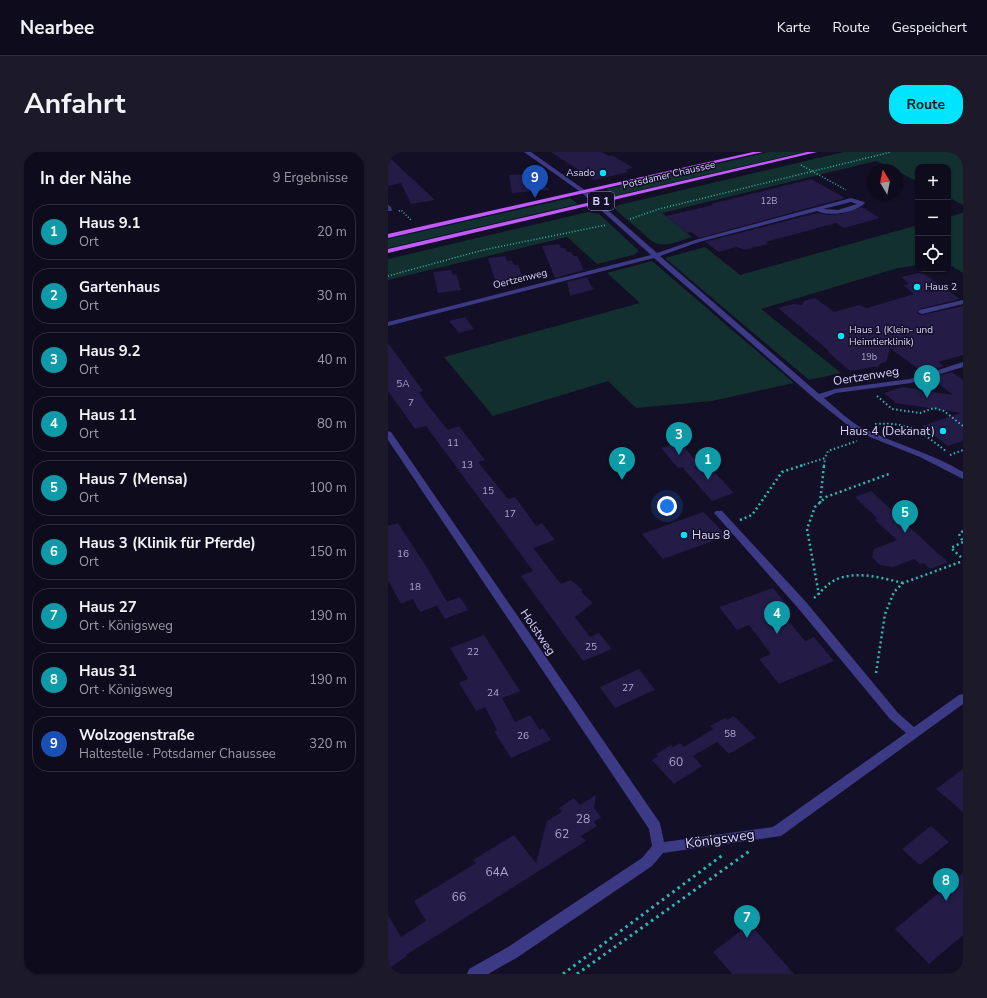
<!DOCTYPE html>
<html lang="de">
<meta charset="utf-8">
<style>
body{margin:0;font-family:"Nunito Sans",sans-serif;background:#1c1929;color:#f1f3f6}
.controls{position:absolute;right:12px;top:12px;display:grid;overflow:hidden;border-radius:8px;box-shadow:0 1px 3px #0004}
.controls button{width:36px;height:36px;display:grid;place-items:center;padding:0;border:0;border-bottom:1px solid #2e2b3b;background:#0e0b1c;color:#f1f3f6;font:20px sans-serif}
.compass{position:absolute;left:479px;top:12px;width:36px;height:36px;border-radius:50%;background:#0e0b1c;box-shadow:0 1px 3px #0004;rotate:350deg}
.you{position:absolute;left:279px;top:354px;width:14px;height:14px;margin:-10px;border:3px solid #fff;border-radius:50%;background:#1a73e8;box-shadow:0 0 0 6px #1a73e833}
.badge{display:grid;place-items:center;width:26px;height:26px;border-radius:50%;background:#00e5ff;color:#fff;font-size:13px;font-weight:700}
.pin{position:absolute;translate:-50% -33px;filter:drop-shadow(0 1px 2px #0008)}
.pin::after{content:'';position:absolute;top:21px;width:14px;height:12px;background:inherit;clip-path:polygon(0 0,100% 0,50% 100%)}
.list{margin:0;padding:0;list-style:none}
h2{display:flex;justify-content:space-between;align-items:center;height:52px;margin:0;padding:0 16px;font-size:17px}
h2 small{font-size:13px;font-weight:400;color:#9b9ba3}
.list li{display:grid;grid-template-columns:26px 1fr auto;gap:12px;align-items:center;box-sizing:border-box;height:56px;margin:0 8px 8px;padding:0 8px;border:1px solid #2e2b3b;border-radius:16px}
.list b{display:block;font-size:15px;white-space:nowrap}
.list p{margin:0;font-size:13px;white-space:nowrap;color:#9b9ba3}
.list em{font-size:13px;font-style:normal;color:#9b9ba3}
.icon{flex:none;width:22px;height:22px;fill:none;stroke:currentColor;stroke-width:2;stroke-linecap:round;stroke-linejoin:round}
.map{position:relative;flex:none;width:575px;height:822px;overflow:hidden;border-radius:16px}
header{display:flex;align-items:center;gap:24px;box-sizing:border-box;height:56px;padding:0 20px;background:#0e0b1c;border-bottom:1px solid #2e2b3b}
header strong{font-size:19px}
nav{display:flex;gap:22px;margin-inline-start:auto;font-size:14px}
.intro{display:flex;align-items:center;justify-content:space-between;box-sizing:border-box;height:96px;padding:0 24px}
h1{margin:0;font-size:28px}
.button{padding:10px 18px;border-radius:16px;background:#00e5ff;color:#111;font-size:14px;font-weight:700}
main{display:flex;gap:24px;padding:0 24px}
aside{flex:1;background:#0e0b1c;border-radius:16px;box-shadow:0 1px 3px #0004}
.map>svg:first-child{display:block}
</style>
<header>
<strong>Nearbee</strong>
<nav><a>Karte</a><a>Route</a><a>Gespeichert</a></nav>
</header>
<div class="intro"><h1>Anfahrt</h1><a class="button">Route</a></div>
<main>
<aside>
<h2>In der Nähe<small>9 Ergebnisse</small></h2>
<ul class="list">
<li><span class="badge" style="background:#0f9aa8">1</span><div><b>Haus 9.1</b><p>Ort</p></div><em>20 m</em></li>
<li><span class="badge" style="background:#0f9aa8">2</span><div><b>Gartenhaus</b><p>Ort</p></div><em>30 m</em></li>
<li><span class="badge" style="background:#0f9aa8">3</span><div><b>Haus 9.2</b><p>Ort</p></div><em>40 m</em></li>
<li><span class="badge" style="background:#0f9aa8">4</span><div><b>Haus 11</b><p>Ort</p></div><em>80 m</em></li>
<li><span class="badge" style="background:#0f9aa8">5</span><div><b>Haus 7 (Mensa)</b><p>Ort</p></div><em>100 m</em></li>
<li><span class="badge" style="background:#0f9aa8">6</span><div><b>Haus 3 (Klinik für Pferde)</b><p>Ort</p></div><em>150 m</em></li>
<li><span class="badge" style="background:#0f9aa8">7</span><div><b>Haus 27</b><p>Ort · Königsweg</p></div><em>190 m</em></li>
<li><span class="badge" style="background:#0f9aa8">8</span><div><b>Haus 31</b><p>Ort · Königsweg</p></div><em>190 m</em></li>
<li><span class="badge" style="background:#1a4fb4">9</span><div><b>Wolzogenstraße</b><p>Haltestelle · Potsdamer Chaussee</p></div><em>320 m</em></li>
</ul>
</aside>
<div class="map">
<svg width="575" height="822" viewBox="0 0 575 822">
<rect width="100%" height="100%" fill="#130f26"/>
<!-- green -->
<path fill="#12302f" d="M381 0H416L227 44 218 37Z
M456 0H564L575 5V53L560 45V15H530V30L509 19V18L488 9 274 61 304 85C292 89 275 97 264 89L227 57V55L231 53Z
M182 46 190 52 0 96V87Z
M200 60 211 62 250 98V100L245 103 209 112 179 85 0 128V107Z
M575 61V121L560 112V65Z
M530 73V113L510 116 373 157 453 221 421 228 277 106 317 95 352 123Z
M264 109 406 231 324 249 248 256 220 229 105 264 56 205 252 151 219 121Z"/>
<!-- building -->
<path fill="#241b47" d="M163 0H214L221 4 224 3 245 16 237 18 241 20 206 28Z
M0 5 3 7 47 48 23 52 13 31 0 34Z
M142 22 162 38 124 41 121 23Z
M423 27 457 46 311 86 303 80 299 81 278 64 325 53 323 52Z
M474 55 492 66 456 76 448 71 378 90 380 92 356 98 349 95 331 100 317 90 429 61 440 63 454 62Z
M171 92 173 96H177L179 100H183L186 104H189L196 118 167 126 154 94Z
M117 104 119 109H124L126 113H130L136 130 109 134 100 106Z
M63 118 65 123 68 122 73 138 50 141 45 120Z
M531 121 536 122 572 147 531 157 529 161 534 163 575 154V203L550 210 556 214 536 221 502 196 498 210 492 212 490 215H485L462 219 440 200 441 199 390 156 405 152 414 153 416 149 427 146 446 160 471 153 479 156 526 142 515 133 521 132 513 125Z
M199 125 203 134 207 137 182 144 179 130Z
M77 165 86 177 71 181 61 169Z
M0 191 35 239 31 240 38 251 60 278 71 274 97 308 90 310 120 347 127 345 148 374 154 371 167 388 145 396 173 432 183 428 195 438 193 440 205 451 187 465 202 485 211 481 224 497 195 509 133 424 145 419 38 274 27 277 0 239Z
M564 220 575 228V289L560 294 534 274 573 261 508 251 496 241 515 235 565 243 543 226Z
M292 290 309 310 315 308 346 341 324 349 294 315 290 316 273 296Z
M483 339 545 397 560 410 542 417 536 411 532 412 526 407 505 415 492 413 484 405 486 397 509 388 487 368 490 367 467 345Z
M315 360 339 384 275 407 254 382Z
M10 371 41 419 59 450 32 460 25 447 13 452 0 428V374Z
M385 436 403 458 394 461 417 489 426 485 446 509 391 532 371 507 383 502 361 473 349 478 331 455Z
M72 445 80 458 57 467 49 454Z
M96 483 132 539 114 546 127 570 142 563 152 578 155 576 163 588 123 606 106 579 109 578 97 555 88 559 71 531 80 527 62 496Z
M251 517 267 538 227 556 212 535Z
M346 564 368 586 341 602 329 590 305 604 314 614 286 632 264 608 270 604 268 602 283 593 285 595 292 591 296 595 325 577 322 574 337 566 339 568Z
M575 617V660L548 637Z
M208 643 206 656 213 665 206 670 209 674 193 684 198 689 18 803 19 804 0 817V763L13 785 38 769 26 749 88 711 85 708 126 683 148 711 159 669 174 660 171 656 186 646 192 653Z
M543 674 561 690 532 713 514 697Z
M575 721V783L541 812 507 777Z
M362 772 406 822H344L325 800Z"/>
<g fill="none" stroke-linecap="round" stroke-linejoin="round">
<!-- path-far3 -->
<path stroke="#2fb8b0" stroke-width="1.5" stroke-dasharray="1 2" stroke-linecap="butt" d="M413 13 458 38
M11 59 13 58 23 68
M242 67 271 57 503 0
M0 124 95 98 218 73"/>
<!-- path-far2 -->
<path stroke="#2fb8b0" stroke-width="2" stroke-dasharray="1.5 2.5" stroke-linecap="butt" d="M489 244 504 257 532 261 546 256 556 259 575 274
M487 272C522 270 532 279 559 300
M562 303 575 298
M412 314 437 306 440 299 469 289
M436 314 437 306"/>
<!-- path-far1 -->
<path stroke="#2fb8b0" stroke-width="2.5" stroke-dasharray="2 3" stroke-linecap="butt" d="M432 351 436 313
M352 368 364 363 394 320 415 313
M575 379 571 382 575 390
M575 390 563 396 575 407
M431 443 419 377 427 355 438 345 501 322
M426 446C433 440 439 432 447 428 468 418 494 426 515 431
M488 521 497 462 506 440 515 431 575 409"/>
<!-- path -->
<path stroke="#2fb8b0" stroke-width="3" stroke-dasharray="2.5 4" stroke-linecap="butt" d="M175 822 336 702
M189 822 363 698"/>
<!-- minor -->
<path fill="#3d3a85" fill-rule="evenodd" d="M136 0H143L198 39 269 101 307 88 463 46 476 50 477 51C467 61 441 65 429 59L311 90 272 104 431 242 447 237 522 227 575 210V215L523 231 448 241 436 246C447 255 462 270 474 276 508 292 543 301 575 320V327L532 305 467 279 427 247 266 106 0 174V170L263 103 194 41ZM463 50 469 52 450 58 435 57Z
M0 53 3 55 4 59H0Z
M575 148V152L534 162 530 160 531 158Z
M0 279 3 280 272 671 276 690 385 675 518 581 502 567 410 456 328 363 326 361 328 359H334L418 450 510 561 526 575 571 543 575 542V552L393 684 275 701 264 714 130 805 100 822H79L81 817 120 795 254 706 264 694 261 677 0 288Z"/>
<!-- major -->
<path fill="#c25bff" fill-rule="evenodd" d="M365 0H375L0 86V82Z
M419 0H429L0 101V97Z"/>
</g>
<!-- markers -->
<g fill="#00e5ff" stroke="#130f26" stroke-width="1.5">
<circle cx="215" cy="21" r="4"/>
<circle cx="529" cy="135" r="4"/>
<circle cx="453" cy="184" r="4"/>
<circle cx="555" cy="279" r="4"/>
<circle cx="296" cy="383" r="4"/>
</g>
<g text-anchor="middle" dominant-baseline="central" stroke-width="3" stroke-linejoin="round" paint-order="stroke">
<!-- far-number labels -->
<g font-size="9" fill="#aca6d1">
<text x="381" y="49">12B</text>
<text x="481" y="205">19b</text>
</g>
<!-- far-poi labels -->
<g font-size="10" fill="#d9d4ff" stroke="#130f26" text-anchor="start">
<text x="207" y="21" text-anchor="end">Asado</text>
<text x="537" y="135">Haus 2</text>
<text x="461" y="178">Haus 1 (Klein- und<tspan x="461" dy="12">Heimtierklinik)</tspan></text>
</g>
<!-- far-street labels -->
<g font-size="10" fill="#d9d4ff" stroke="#130f26">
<text transform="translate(281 23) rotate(-13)">Potsdamer Chaussee</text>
<text transform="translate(132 127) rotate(-14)">Oertzenweg</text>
</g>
<!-- number labels -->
<g font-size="10" fill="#aca6d1">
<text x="15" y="232">5A</text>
<text x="23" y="251">7</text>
<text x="65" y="291">11</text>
<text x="79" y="313">13</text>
<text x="100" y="339">15</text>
<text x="122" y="362">17</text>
<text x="15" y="402">16</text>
<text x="27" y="435">18</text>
<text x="203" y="495">25</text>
<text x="85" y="500">22</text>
<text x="240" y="536">27</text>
<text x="105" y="541">24</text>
<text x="342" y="582">58</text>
<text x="135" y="584">26</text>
</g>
<!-- shield labels -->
<rect fill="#130f26" stroke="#9e99be" stroke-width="1" x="200" y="40" width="26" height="18" rx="3"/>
<g font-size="11" font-weight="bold" fill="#d9d4ff">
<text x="213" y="49">B 1</text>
</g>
<!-- street labels -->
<g font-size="12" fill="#d9d4ff" stroke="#130f26">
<text transform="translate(478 224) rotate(-9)">Oertzenweg</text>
<text transform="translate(150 480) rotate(56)">Holstweg</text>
</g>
<!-- poi labels -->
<g font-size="12" fill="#d9d4ff" stroke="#130f26" text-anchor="end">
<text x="547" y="279">Haus 4 (Dekanat)</text>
<text x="304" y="383" text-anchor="start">Haus 8</text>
</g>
<!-- near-number labels -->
<g font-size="12" fill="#aca6d1">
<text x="288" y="610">60</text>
<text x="195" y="667">28</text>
<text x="174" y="682">62</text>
<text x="109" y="720">64A</text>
<text x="71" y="745">66</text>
</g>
<!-- near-street labels -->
<g font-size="14" fill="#d9d4ff" stroke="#130f26">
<text transform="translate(332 687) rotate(-8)">Königsweg</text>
</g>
</g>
</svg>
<div class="controls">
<button>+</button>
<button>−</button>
<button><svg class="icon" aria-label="locate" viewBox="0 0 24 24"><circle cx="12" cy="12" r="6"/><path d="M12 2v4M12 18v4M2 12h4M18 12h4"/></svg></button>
</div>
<svg class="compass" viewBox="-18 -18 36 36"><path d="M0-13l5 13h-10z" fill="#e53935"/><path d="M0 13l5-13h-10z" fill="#9b9ba3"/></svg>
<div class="you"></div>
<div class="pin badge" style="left:320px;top:328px;background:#0f9aa8">1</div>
<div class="pin badge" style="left:234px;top:328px;background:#0f9aa8">2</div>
<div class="pin badge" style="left:291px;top:303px;background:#0f9aa8">3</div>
<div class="pin badge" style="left:389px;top:482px;background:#0f9aa8">4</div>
<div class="pin badge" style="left:517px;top:381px;background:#0f9aa8">5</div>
<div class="pin badge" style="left:539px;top:246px;background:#0f9aa8">6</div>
<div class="pin badge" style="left:359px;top:786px;background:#0f9aa8">7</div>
<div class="pin badge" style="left:558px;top:749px;background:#0f9aa8">8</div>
<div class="pin badge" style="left:147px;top:46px;background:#1a4fb4">9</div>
</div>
</main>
